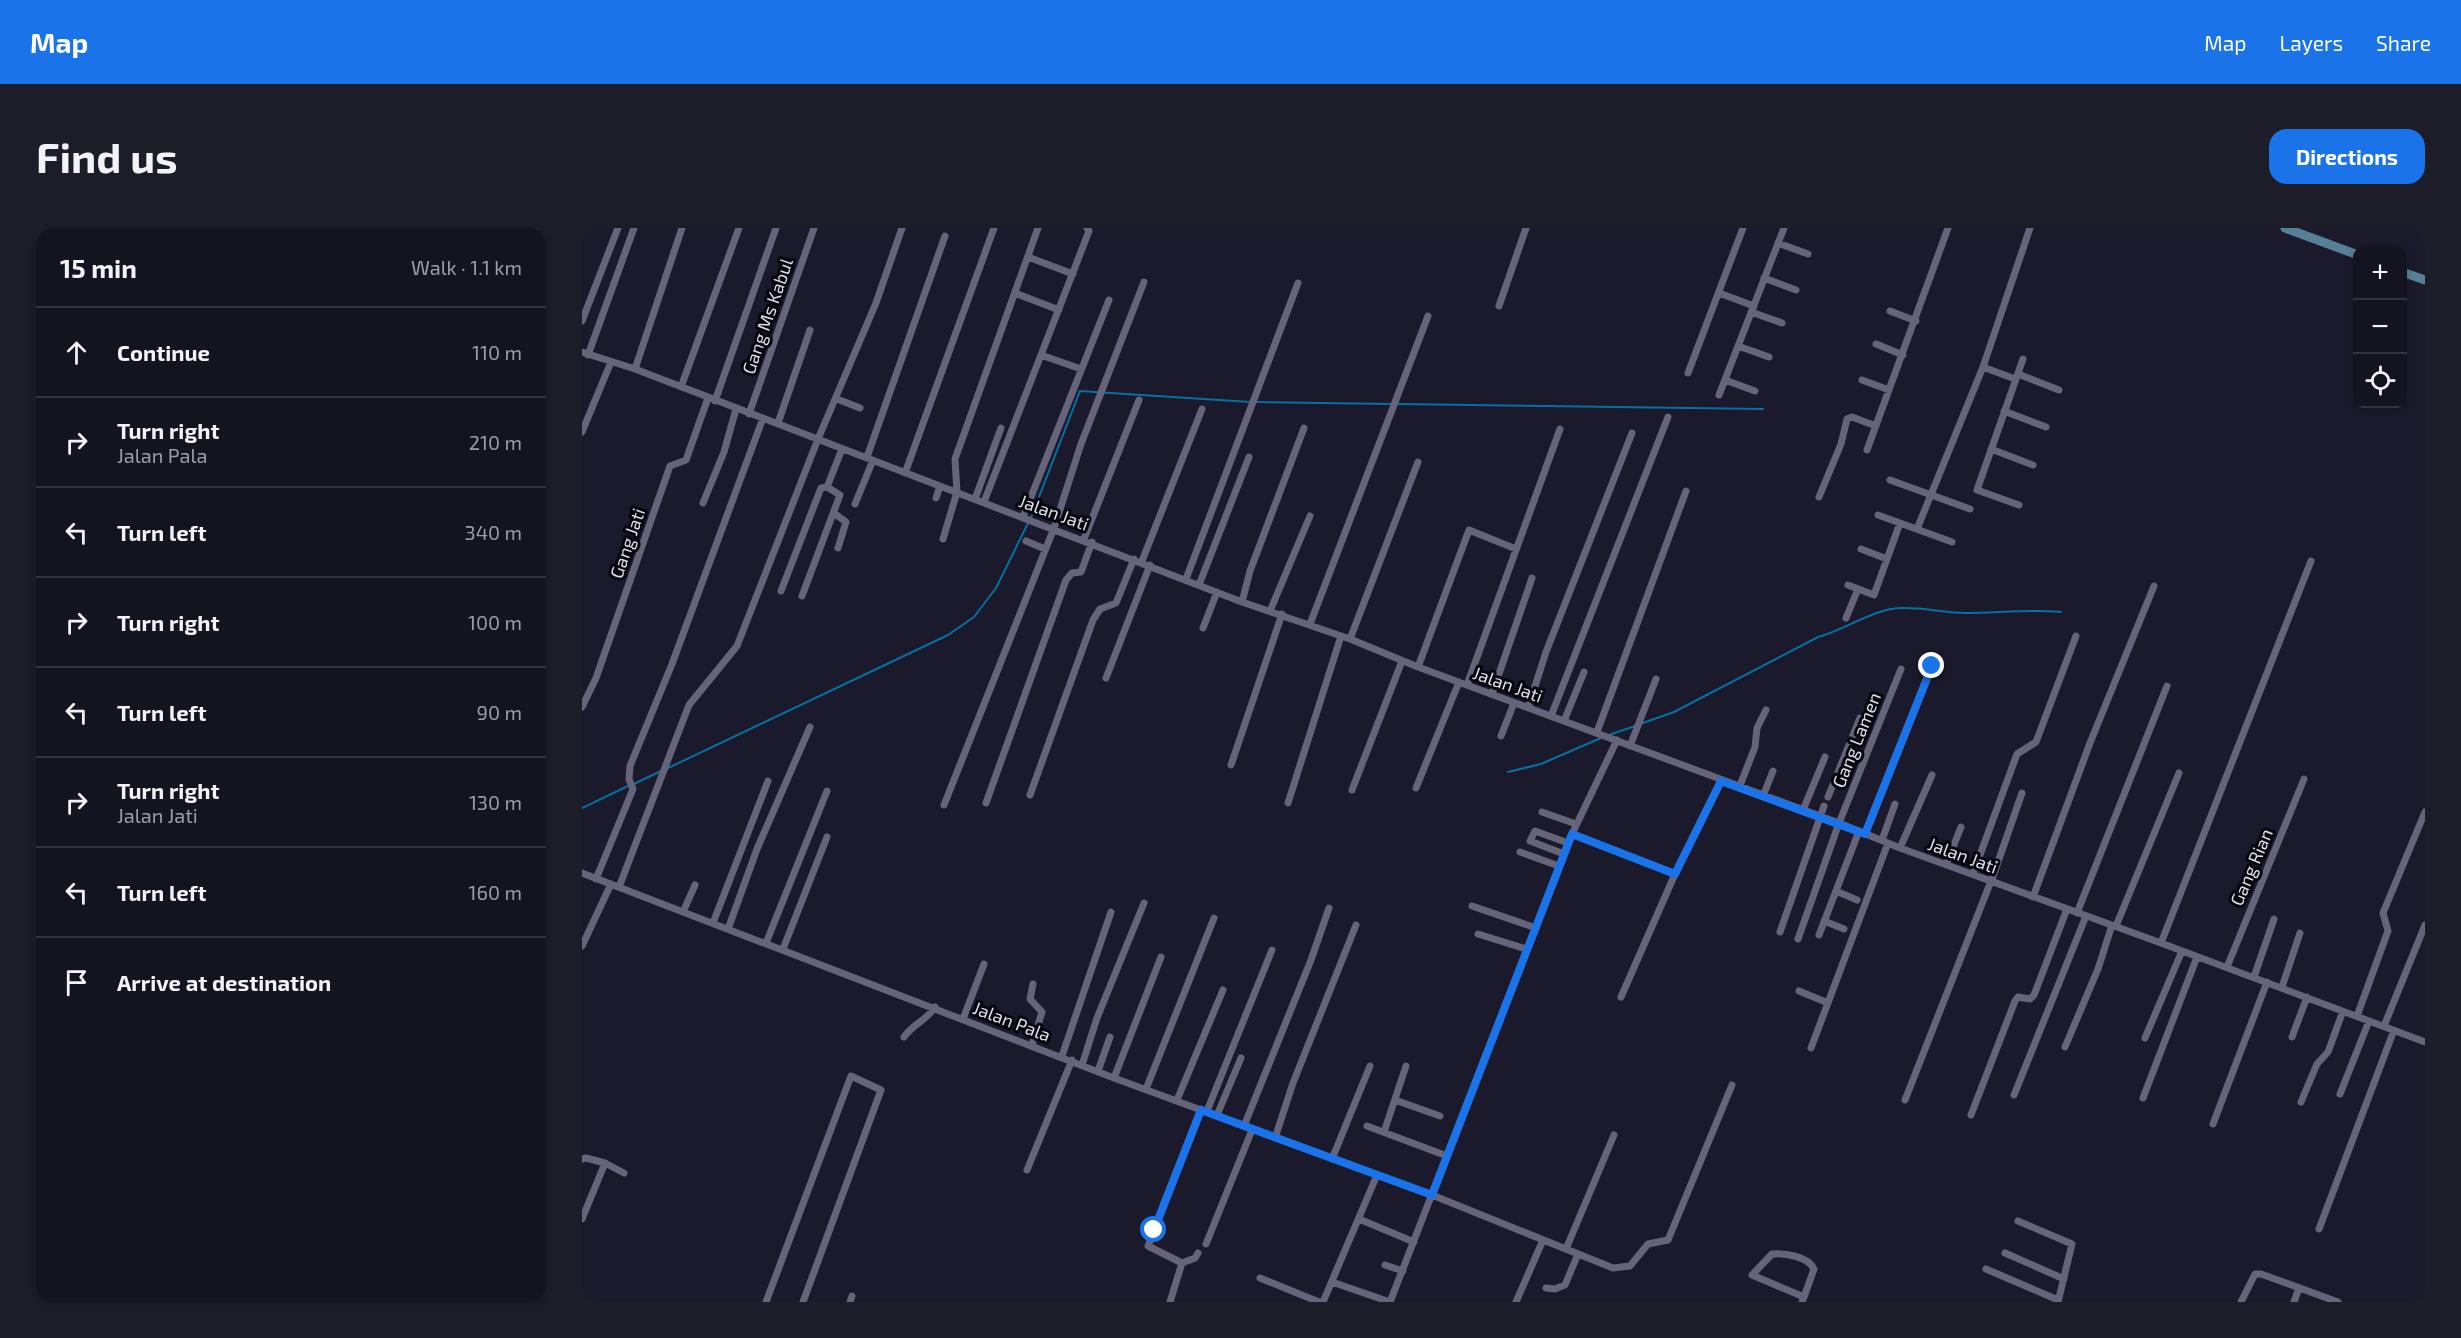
<!DOCTYPE html>
<meta charset="utf-8">
<style>
body{margin:0;font-family:"Exo 2",sans-serif;background:#1d1d2a;color:#f1f3f6}
.controls{position:absolute;right:18px;top:18px;display:grid;overflow:hidden;border-radius:12px;box-shadow:0 3px 9px #0003}
.controls button{width:54px;height:54px;display:grid;place-items:center;padding:0;border:0;border-bottom:2px solid #33333f;background:#141421;color:#f1f3f6;font:30px sans-serif}
.stop{position:absolute;width:18px;height:18px;margin:-14px;border:4px solid #1a73e8;border-radius:50%;background:#fff}
.stop.end{background:#1a73e8;border-color:#fff;box-shadow:0 2px 6px #0008}
.list{margin:0;padding:0;list-style:none}
h2{display:flex;justify-content:space-between;align-items:center;height:78px;margin:0;padding:0 24px;font-size:26px}
h2 small{font-size:20px;font-weight:400;color:#9d9ea5}
.list li{display:grid;grid-template-columns:39px 1fr auto;gap:18px;align-items:center;box-sizing:border-box;height:90px;padding:0 24px;border-top:2px solid #33333f}
.list b{display:block;font-size:22px;white-space:nowrap}
.list p{margin:0;font-size:20px;white-space:nowrap;color:#9d9ea5}
.list em{font-size:20px;font-style:normal;color:#9d9ea5}
.icon{flex:none;width:33px;height:33px;fill:none;stroke:currentColor;stroke-width:2;stroke-linecap:round;stroke-linejoin:round}
.map{position:relative;flex:none;width:1843px;height:1074px;overflow:hidden;border-radius:18px}
header{display:flex;align-items:center;gap:36px;box-sizing:border-box;height:84px;padding:0 30px;background:#1a73e8;color:#fff}
header strong{font-size:28px}
nav{display:flex;gap:33px;margin-inline-start:auto;font-size:21px}
.intro{display:flex;align-items:center;justify-content:space-between;box-sizing:border-box;height:144px;padding:0 36px}
h1{margin:0;font-size:42px}
.button{padding:15px 27px;border-radius:18px;background:#1a73e8;color:#fff;font-size:21px;font-weight:700}
main{display:flex;gap:36px;padding:0 36px}
aside{flex:1;background:#141421;border-radius:18px;box-shadow:0 3px 9px #0003}
.map>svg:first-child{display:block}
</style>
<header>
<strong>Map</strong>
<nav><a>Map</a><a>Layers</a><a>Share</a></nav>
</header>
<div class="intro"><h1>Find us</h1><a class="button">Directions</a></div>
<main>
<aside>
<h2>15 min<small>Walk · 1.1 km</small></h2>
<ul class="list">
<li><svg class="icon" aria-label="ahead" viewBox="0 0 24 24"><path d="M12 20V5M6 11l6-6 6 6"/></svg><div><b>Continue</b></div><em>110 m</em></li>
<li><svg class="icon" aria-label="right" viewBox="0 0 24 24"><path d="M7 20v-9h11M14 6l5 5-5 5"/></svg><div><b>Turn right</b><p>Jalan Pala</p></div><em>210 m</em></li>
<li><svg class="icon" aria-label="left" viewBox="0 0 24 24"><path d="M17 20v-9H6M10 6l-5 5 5 5"/></svg><div><b>Turn left</b></div><em>340 m</em></li>
<li><svg class="icon" aria-label="right" viewBox="0 0 24 24"><path d="M7 20v-9h11M14 6l5 5-5 5"/></svg><div><b>Turn right</b></div><em>100 m</em></li>
<li><svg class="icon" aria-label="left" viewBox="0 0 24 24"><path d="M17 20v-9H6M10 6l-5 5 5 5"/></svg><div><b>Turn left</b></div><em>90 m</em></li>
<li><svg class="icon" aria-label="right" viewBox="0 0 24 24"><path d="M7 20v-9h11M14 6l5 5-5 5"/></svg><div><b>Turn right</b><p>Jalan Jati</p></div><em>130 m</em></li>
<li><svg class="icon" aria-label="left" viewBox="0 0 24 24"><path d="M17 20v-9H6M10 6l-5 5 5 5"/></svg><div><b>Turn left</b></div><em>160 m</em></li>
<li><svg class="icon" aria-label="arrive" viewBox="0 0 24 24"><path d="M6 21V4h12l-3 4 3 4H6"/></svg><div><b>Arrive at destination</b></div></li>
</ul>
</aside>
<div class="map">
<svg width="1843" height="1074" viewBox="0 0 1843 1074">
<rect width="100%" height="100%" fill="#1b1a2c"/>
<g fill="none" stroke-linecap="round" stroke-linejoin="round">
<!-- stream -->
<path stroke="#096fa0" stroke-width="2" d="M674 174 809 176
M815 176 1181 181
M1058 496 1092 484 1236 409C1262 402 1283 386 1309 381 1330 377 1360 385 1383 385 1415 385 1446 381 1479 384
M1027 507 1053 498
M84 541 366 407 392 389 414 360 450 287 498 163 668 174
M926 544 959 536 1019 510
M52 556 79 543
M0 580 46 558"/>
<!-- street -->
<path stroke="#65647a" stroke-width="7" d="M1196 15 1226 26
M446 29 491 46
M1182 50 1214 62
M433 65 477 82
M1137 65 1172 78
M917 78 944 0
M1308 83 1334 93
M1169 84 1200 95
M0 93 36 0
M1294 116 1321 127
M1156 118 1187 129
M0 124 53 141 660 374 768 411 836 439 1257 595 1318 620 1579 715 1843 814
M6 127 52 0
M459 127 499 141
M1401 139 1433 151
M53 141 100 0
M1106 145 1161 0
M1436 146 1477 162
M1143 152 1173 163
M1280 152 1307 162
M99 159 157 0
M1137 167 1202 0
M255 171 278 180
M133 173 194 0
M1422 183 1464 199
M167 186 232 0
M196 195 228 102
M0 204 29 134
M1409 221 1451 237
M1285 222 1366 0
M285 229 363 8
M323 245 412 0
M1308 252 1388 281
M1237 269 1259 216 1265 191 1270 189 1294 198
M354 270 358 258
M393 271 419 200
M402 274 507 3 505 0
M121 275 142 224 154 181
M273 276 291 232
M1437 277 1395 262 1441 131
M252 285 264 294 256 320
M1296 287 1370 314
M441 289 527 72
M1335 301 1401 139 1448 0
M361 311 375 264 373 231 456 0
M502 311 557 172
M444 313 463 321
M1279 321 1305 331
M560 333 620 181
M604 351 716 55
M617 357 667 229
M1266 357 1292 367 1318 295
M199 363 239 260 245 259
M220 368 258 267 245 259 260 221
M660 374 668 343 722 200
M688 383 728 288
M1264 390 1276 361
M728 396 846 88
M621 400 635 364
M768 411 836 234
M836 439 887 302 934 321
M524 450 568 337
M885 457 978 201
M910 466 950 350
M0 479 14 450 88 238 104 232 126 170
M946 480 964 424 1050 205
M969 488 1086 189
M982 493 1002 444
M1015 504 1104 263
M919 508 932 475
M1048 518 1074 451
M649 537 700 386
M834 560 877 454
M1157 560 1173 519 1175 500 1184 482
M770 562 820 433
M448 567 511 392 518 381 534 375 552 331
M1181 568 1191 543
M1246 569 1278 490
M404 575 484 352 490 345 499 344 510 314
M706 575 759 408
M362 577 472 300 499 216 562 54
M1221 582 1243 529
M960 584 994 596
M990 606 1093 646
M1283 606 1350 438
M1300 612 1313 576
M1318 620 1350 547
M938 624 977 638
M982 626 948 613 953 603 986 615
M1364 637 1379 599
M0 645 532 850 850 967 1031 1040 1048 1038 1066 1016 1086 1012 1150 857
M1391 646 1435 526 1454 514 1494 408
M14 651 51 561 47 551 48 538 90 436 181 190
M1409 654 1440 565
M37 659 107 477 155 418 236 211 294 75 320 0
M1254 663 1275 672
M1451 669 1508 515 1572 358
M890 678 954 700
M101 684 113 657
M1495 685 1585 458
M1242 693 1262 701
M131 695 186 553
M1534 698 1597 545
M146 701 175 621 228 499
M1198 704 1242 578
M896 706 944 721
M1237 707 1277 603
M1216 711 1257 595 1319 441
M184 715 245 563
M1579 715 1729 333
M0 718 29 656
M201 721 245 609
M1645 739 1722 551
M1672 749 1692 691
M1700 759 1718 705
M1217 763 1246 775
M1039 769 1093 646 1139 553
M1775 788 1806 703 1801 685 1843 584
M381 791 402 736
M1802 798 1843 697
M322 809C331 796 345 792 353 779
M1710 809 1725 769
M1563 810 1600 723
M450 817 460 784 448 771 451 756
M1483 819 1516 741 1530 697
M1229 820 1306 615
M480 828 529 684
M500 837 515 790 562 675
M516 843 528 809
M532 850 579 729
M564 861 632 690
M1758 866 1787 793
M1432 867 1504 688
M1561 870 1615 729
M595 872 641 762
M813 872 858 888
M1323 872 1409 653
M1719 874 1735 836 1746 824 1761 783
M625 883 690 722
M635 887 659 830
M1389 887 1433 773 1436 769 1448 771 1452 767 1485 681
M1631 896 1685 754
M662 898 729 732 747 680
M785 898 865 928
M802 904 824 838
M693 910 711 855 774 697
M0 931 4 930 23 935 0 991
M750 931 788 838
M23 935 42 945
M445 942 490 832
M777 991 832 1014
M1436 993 1490 1016 1476 1074
M1737 1001 1812 802
M624 1016 670 902
M984 1021 1032 907
M1423 1025 1482 1051
M600 1035 566 1018 619 881
M600 1035 613 1030 616 1025
M803 1037 821 1043
M1404 1041 1476 1072
M678 1050 737 1074
M750 1054 808 1074
M964 1060 973 1061 983 1057 996 1026
M184 1074 269 848 299 862 221 1074
M268 1074 270 1068
M588 1074 600 1035
M741 1074 795 947
M808 1074 990 606 1035 512
M934 1074 961 1012
M1220 1074 1222 1069 1170 1047 1190 1026C1202 1025 1226 1028 1232 1041L1222 1069
M1659 1074 1673 1046H1679L1756 1074
M1712 1074 1717 1060"/>
<!-- secondary -->
<path stroke="#568095" stroke-width="9" d="M1703 0 1776 27
M1820 44 1843 52"/>
</g>
<g fill="none" stroke-linecap="round" stroke-linejoin="round">
<!-- route -->
<path stroke="#1a73e8" stroke-width="8" d="M572 1002 619 882 850 967 990 606 1093 646 1139 553 1283 606 1350 438"/>
</g>
<g text-anchor="middle" dominant-baseline="central" stroke-width="6" stroke-linejoin="round" paint-order="stroke">
<!-- street labels -->
<g font-size="18" fill="#dfdfec" stroke="#07060d">
<text transform="translate(185 88) rotate(-71)">Gang Ms Kabul</text>
<text transform="translate(472 284) rotate(20)">Jalan Jati</text>
<text transform="translate(45 315) rotate(-71)">Gang Jati</text>
<text transform="translate(926 456) rotate(20)">Jalan Jati</text>
<text transform="translate(1274 512) rotate(-68)">Gang Lamen</text>
<text transform="translate(1381 627) rotate(20)">Jalan Jati</text>
<text transform="translate(1669 639) rotate(-67)">Gang Rian</text>
<text transform="translate(430 793) rotate(21)">Jalan Pala</text>
</g>
</g>
</svg>
<div class="controls">
<button>+</button>
<button>−</button>
<button><svg class="icon" aria-label="locate" viewBox="0 0 24 24"><circle cx="12" cy="12" r="6"/><path d="M12 2v4M12 18v4M2 12h4M18 12h4"/></svg></button>
</div>
<div class="stop" style="left:572px;top:1002px"></div>
<div class="stop end" style="left:1350px;top:438px"></div>
</div>
</main>
